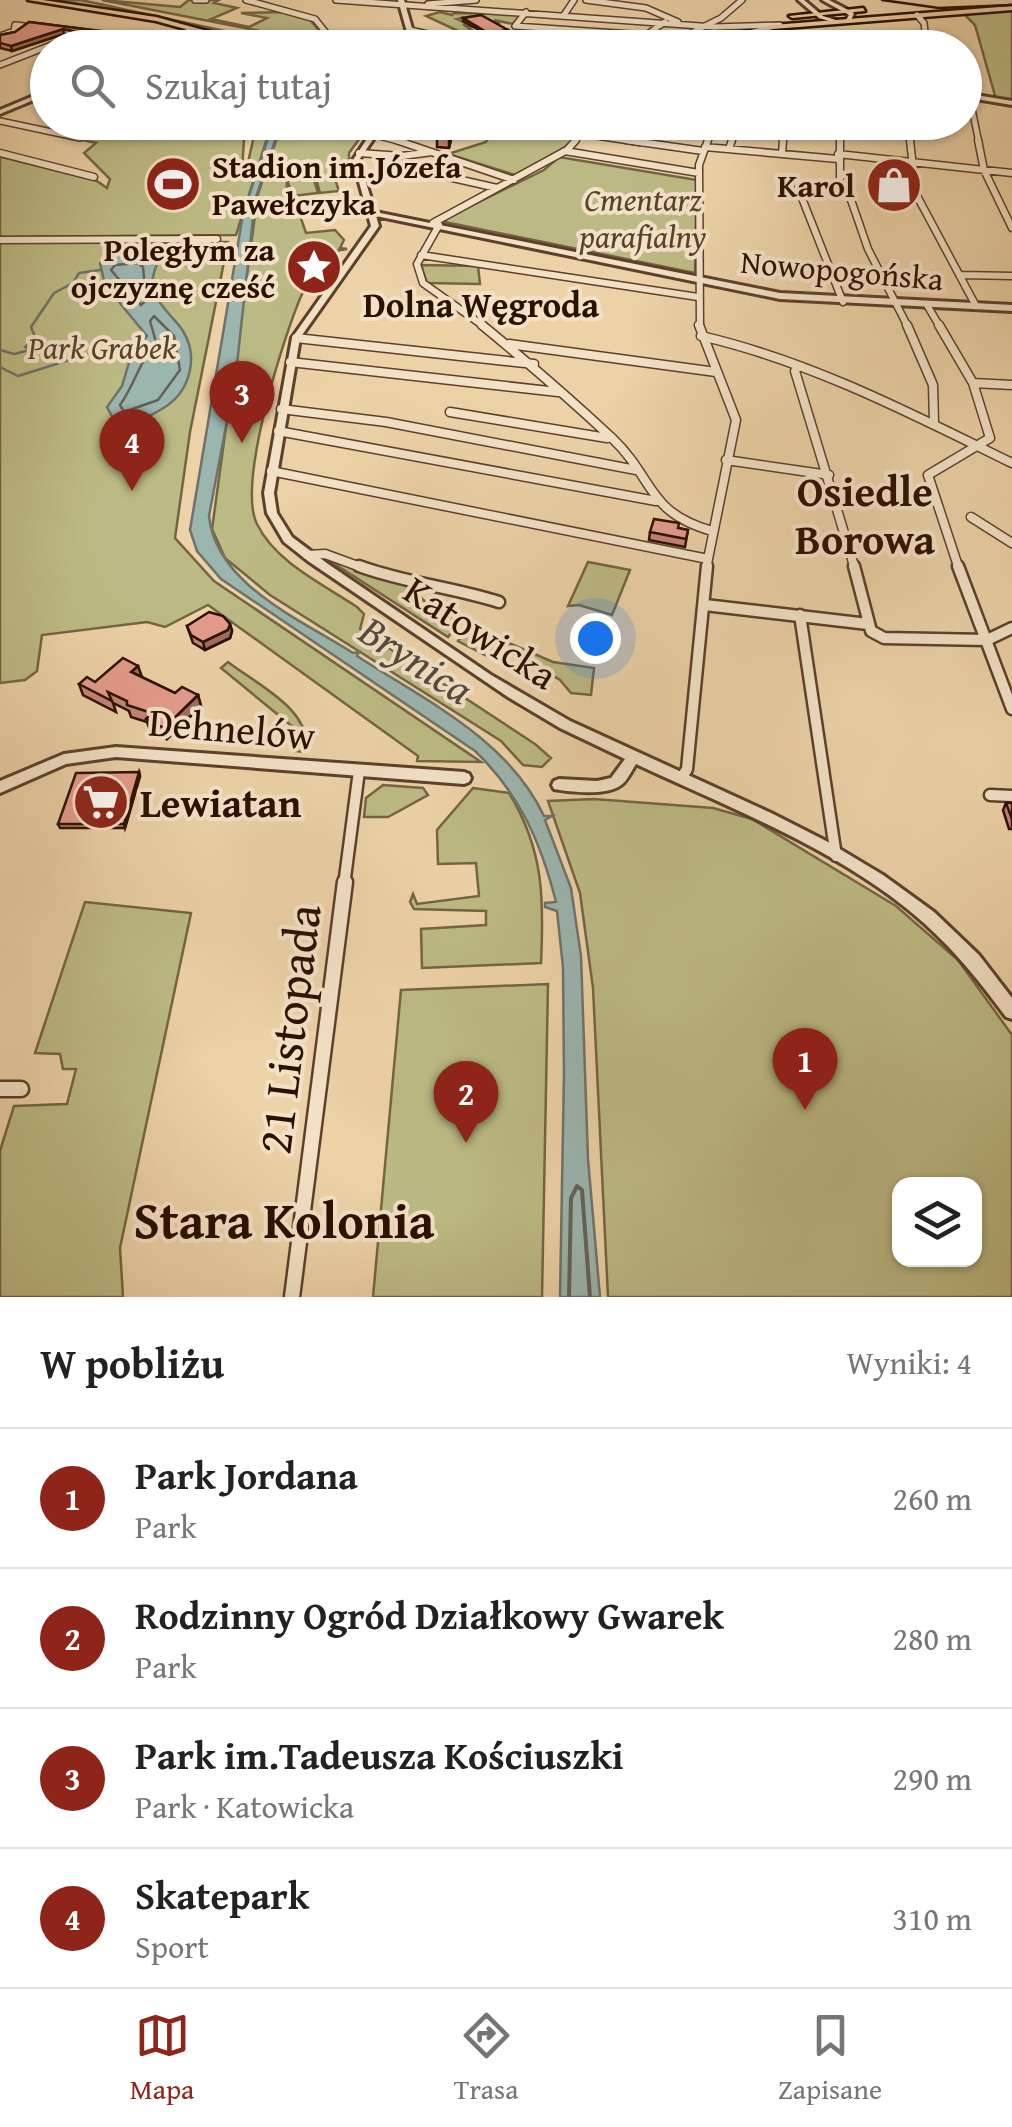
<!DOCTYPE html>
<html lang="pl">
<meta charset="utf-8">
<style>
body{margin:0;font-family:"Gentium Book Plus",serif;background:#f2f2f2;color:#222}
.controls{position:absolute;right:30px;bottom:30px;display:grid;overflow:hidden;border-radius:20px;box-shadow:0 2px 8px #0004}
.controls button{width:90px;height:90px;display:grid;place-items:center;padding:0;border:0;border-bottom:2px solid #e0e0e0;background:#fff;color:#222;font:50px sans-serif}
.you{position:absolute;left:595px;top:638px;width:35px;height:35px;margin:-25px;border:8px solid #fff;border-radius:50%;background:#1a73e8;box-shadow:0 0 0 15px #1a73e833}
.badge{display:grid;place-items:center;width:65px;height:65px;border-radius:50%;background:#8f2418;color:#fff;font-size:32px;font-weight:700}
.pin{position:absolute;translate:-50% -82px;filter:drop-shadow(0 2px 5px #0008)}
.pin::after{content:'';position:absolute;top:52px;width:35px;height:30px;background:inherit;clip-path:polygon(0 0,100% 0,50% 100%)}
.list{margin:0;padding:0;list-style:none}
h2{display:flex;justify-content:space-between;align-items:center;height:130px;margin:0;padding:0 40px;font-size:42px}
h2 small{font-size:32px;font-weight:400;color:#767676}
.list li{display:grid;grid-template-columns:65px 1fr auto;gap:30px;align-items:center;box-sizing:border-box;height:140px;padding:0 40px;border-top:2px solid #e0e0e0}
.list b{display:block;font-size:38px;white-space:nowrap}
.list p{margin:0;font-size:32px;white-space:nowrap;color:#767676}
.list em{font-size:32px;font-style:normal;color:#767676}
.icon{flex:none;width:55px;height:55px;fill:none;stroke:currentColor;stroke-width:2;stroke-linecap:round;stroke-linejoin:round}
.map{position:relative;flex:none;width:1012px;height:1297px;overflow:hidden}
.search{position:absolute;background:#fff;box-shadow:0 2px 8px #0004;left:30px;right:30px;top:30px;height:110px;display:flex;align-items:center;gap:25px;box-sizing:border-box;padding:0 35px;border-radius:55px;color:#767676;font-size:38px}
.sheet{height:690px;background:#fff}
nav{display:flex;justify-content:space-around;align-items:center;box-sizing:border-box;height:140px;border-top:2px solid #e0e0e0;background:#fff;font-size:28px;color:#767676}
nav a{display:grid;justify-items:center;gap:5px}
nav .on{color:#8f2418}
.map>svg:first-child{display:block}
</style>
<div class="map">
<svg width="1012" height="1297" viewBox="0 0 1012 1297">
<rect width="100%" height="100%" fill="#edd1a7"/>
<filter id="stains"><feTurbulence type="fractalNoise" baseFrequency=".002" numOctaves="4"/><feColorMatrix values="0 0 0 0 .2 0 0 0 0 .09 0 0 0 0 .02 0 0 0 .5 -.17"/></filter>
<radialGradient id="worn" r=".72"><stop offset=".6" stop-color="#630" stop-opacity="0"/><stop offset="1" stop-color="#630" stop-opacity=".3"/></radialGradient>
<!-- green -->
<path fill="#bcba84" stroke="#746542" stroke-width="2.5" fill-rule="evenodd" d="M42 0H81L276 42Z
M102 0 180 7 189 0H219L214 3 237 8 211 19 249 27 267 18 241 13 283 12 310 20 333 46 291 43 270 33Z
M1012 10V101L996 99 975 25 964 14Z
M440 12 452 15 454 13 522 14 513 24 494 20 498 23 493 24 481 15 457 19 473 27 463 24C479 38 496 39 514 31L492 48 480 47 467 35 426 16Z
M563 122 585 126 567 146 515 175 448 154 486 142 489 133 487 128 446 123Z
M118 123H245L242 171H246L257 123H272L236 235 0 237V155L94 179 107 188 110 179 84 153 96 143 83 140Z
M282 123H371L349 153V174L334 176 339 191 320 193 316 178 313 177 318 193 293 196 287 180 286 202 295 201 306 233 335 230 344 240 340 248 347 249 335 251C324 266 305 284 299 301 282 343 237 484 257 524 276 563 323 584 357 607L364 614 360 629 535 744 551 758 542 767 523 765 501 741 270 595 225 558 212 529 258 194Z
M559 157 697 180 695 273 440 221 544 170Z
M0 242H228L190 432 175 538 214 581 481 762 417 761 418 756 208 605 165 627 147 622 42 635 37 671 25 680 0 683Z
M421 265 478 266 480 284 427 283Z
M327 559C347 566 402 579 416 593 434 611 435 611 460 622L448 637Z
M588 562 630 570 612 615 579 605 568 606Z
M469 626 553 662 594 668 591 695 571 693 560 680 501 646 487 656 458 641Z
M228 662C256 684 315 711 305 752L294 751 299 732 221 668Z
M383 785 423 788 428 795 388 817H364L366 798Z
M473 788 509 793C544 850 544 899 541 963L422 968 421 929 486 925V911L414 909 410 902 413 894 417 904 479 896 476 863 438 864 437 830Z
M594 799 713 808 752 819 896 906 958 960 1012 1035V1297H608L593 988 580 893 548 801ZM974 1184V1260H900V1184Z
M85 902 191 913 120 1248 123 1297H0V1151L14 1106 67 1104 76 1069H63L60 1054 35 1053Z
M548 984 542 1297H373L401 990Z"/>
<!-- water -->
<path fill="#9bb5af" stroke="#6e7369" stroke-width="2.5" d="M273 123H281L255 200 236 373 209 516C216 585 302 620 353 653L359 652 357 656C426 701 508 739 544 816H552L545 820 571 888 581 956 588 1159 600 1297H560L564 1073 563 967 557 911 545 907V903L556 902C541 843 520 794 475 751L221 579 197 551 190 530 243 214Z
M148 254 160 256C156 269 149 278 155 293 160 308 175 318 183 331 199 357 190 391 165 407 148 418 134 424 114 420L107 407 122 386 131 356 147 336 105 285 100 263 112 255Z"/>
<g fill="none" stroke-linecap="round" stroke-linejoin="round">
<!-- shore-far1 -->
<path stroke="#636258" stroke-width="2.5" d="M138 263 143 267 146 300 141 305 111 270 115 265Z
M154 316 174 336 180 370 158 400 124 412 120 405C135 384 139 362 156 342L150 321Z"/>
<!-- shore -->
<path stroke="#636258" stroke-width="4" d="M569 1297 571 1198 577 1186 582 1190 590 1297"/>
<!-- stream -->
<path stroke="#6e7369" stroke-width="2.5" d="M0 350 14 354 30 350 25 347 36 339 31 327 54 293 73 283 79 273 100 270
M0 367 18 376 98 351 131 356"/>
<!-- pedestrian casing -->
<g stroke="#5c402a" stroke-width="6">
<path id="pedestrian" d="M646 35 652 42"/>
</g>
<!-- minor-far4 casing -->
<g stroke="#5c402a" stroke-width="8">
<path id="minor-far4" d="M195 0H206
M246 0 315 19 336 45
M336 0 714 27 780 25
M586 0 646 8 678 22
M428 4 476 0
M526 12 515 26 646 35 665 22
M564 15 574 0
M917 15 924 23 927 48
M15 25 24 26 14 31Z
M410 30 450 39 442 48
M0 36 14 31
M683 37 721 18 742 0
M503 44 525 48
M511 45 516 40 543 42
M540 45 604 47 615 34
M0 65 64 40 114 48
M964 108 972 109 979 143
M0 121 80 138
M840 122V143
M908 122 910 143
M380 127 406 122
M62 134 87 122
M583 134 643 143
M375 135 406 143
M573 143 591 122
M707 143 715 122
M731 143 737 122
M783 143 785 122"/>
</g>
<!-- minor-far3 casing -->
<g stroke="#5c402a" stroke-width="9">
<path id="minor-far3" d="M396 140 514 180
M626 140 703 151
M840 140V180
M910 140 916 194 976 306
M978 140 984 170 1012 228
M705 147 838 159
M729 149 732 140
M565 151 699 173
M0 153 94 177
M359 153 402 156 432 152
M782 154 783 140
M838 154 1012 173
M435 174 497 188
M798 188 843 302
M842 189 850 197 868 249 908 327
M433 223 567 150 576 140
M439 225 417 264 423 283 485 327
M0 240 217 239
M421 255 698 297
M960 275 1012 276
M927 305 940 327
M700 327 699 165 708 140"/>
</g>
<!-- minor-far2 casing -->
<g stroke="#5c402a" stroke-width="11">
<path id="minor-far2" d="M482 325C526 361 570 399 612 438 655 479 646 512 712 531
M699 325 736 420 706 569
M907 325 933 385 934 423
M939 325 973 383 990 438 928 475 959 569
M701 336C810 361 912 414 1012 463
M296 338 534 364
M509 344 716 372
M290 362 558 392
M798 366 795 371 855 569
M973 383 1012 385
M281 409 386 422 636 470
M450 412 607 438
M278 431 656 501
M726 460 829 475
M271 471 708 559
M971 517 1012 543
M307 555 325 554 366 569"/>
</g>
<!-- minor-far1 casing -->
<g stroke="#5c402a" stroke-width="15">
<path id="minor-far1" d="M359 566C405 583 452 587 499 602
M854 566 871 631 884 638 987 640 1012 628
M958 566 1012 709
M705 605 868 624
M800 615 836 856
M682 777 687 769 707 566
M990 795 1012 796
M344 885 359 771"/>
</g>
<!-- minor casing -->
<g stroke="#5c402a" stroke-width="19">
<path id="minor" d="M0 1089H21
M292 1297 345 882"/>
</g>
<!-- tertiary casing -->
<g stroke="#5c402a" stroke-width="6">
<path id="tertiary" d="M398 0H404L413 32 400 48H393L407 32Z
M798 0H804L823 16 839 21 836 23 819 18Z
M822 0H829L854 13 851 21 846 20 849 15Z
M189 28 194 29 155 48H146Z
M48 90V94L0 114V110Z
M964 93 1012 101V105L964 97Z
M378 122H385L359 160 375 212 780 293 1012 305V311L780 299 376 216 379 226 300 338 274 493 277 513 292 537 328 564 491 675 570 721 771 813 828 842 883 875 934 912 979 955 1012 998V1019L1006 1017C980 982 957 953 925 924 845 852 732 809 636 764 632 770 627 781 621 785 607 796 570 792 554 789L552 785 554 781 559 779 597 781 611 778 625 759 560 728 508 697 308 561 284 542 267 513 264 493 292 338 371 226 353 160Z
M116 747 464 772 469 774 471 778 469 782 464 784 116 757 66 764 0 793V781L64 754Z"/>
</g>
<!-- primary casing -->
<g stroke="#2b1000" stroke-width="5">
<path id="primary" d="M28 0H43L156 17 229 37 311 48H286L229 41 156 21Z
M1012 6V10L773 29 686 48H671L773 25Z
M863 8 865 11 792 18 789 16Z"/>
</g>
<!-- pedestrian -->
<use href="#pedestrian" stroke="#f3e1c6" stroke-width="4"/>
<!-- minor-far4 -->
<use href="#minor-far4" stroke="#f3e1c6" stroke-width="5"/>
<!-- minor-far3 -->
<use href="#minor-far3" stroke="#f3e1c6" stroke-width="6"/>
<!-- minor-far2 -->
<use href="#minor-far2" stroke="#f3e1c6" stroke-width="8"/>
<!-- minor-far1 -->
<use href="#minor-far1" stroke="#f3e1c6" stroke-width="10"/>
<!-- minor -->
<use href="#minor" stroke="#f3e1c6" stroke-width="14"/>
<!-- tertiary -->
<use href="#tertiary" fill="#f3e1c6" fill-rule="evenodd"/>
<!-- primary -->
<use href="#primary" fill="#edd1a7" fill-rule="evenodd"/>
<!-- tram -->
<path stroke="#2b1000" stroke-width="2.5" d="M882 0 939 8 1012 5"/>
</g>
<!-- wall -->
<path fill="#c58578" stroke="#2b1000" stroke-width="2.5" d="M463 18 508 32 488 35 463 21Z
M29 22 131 35 132 39 119 45 64 34 12 51 0 48V35L15 32Z
M454 127 449 148 437 147V138Z
M678 528 688 530 685 547 649 540 650 532Z
M230 624 232 631 230 638 205 650 193 643 187 626Z
M142 677 175 693 198 695 201 706 167 739 150 730 147 722 131 717 129 711 113 703 116 712 83 695 79 684Z
M139 772 140 776 125 828H60L58 824Z
M1006 803H1012V829H1009L1003 810Z"/>
<!-- shaded-wall -->
<path fill="#a06c62" stroke="#2b1000" stroke-width="2.5" d="M63 29 64 34 12 51 11 46Z
M508 30V32L488 35V33Z
M131 35 132 39 119 45 118 40Z
M452 122 454 127 449 148V139Z
M230 624 232 631 230 638 205 650 203 642Z
M138 666 142 677 131 672Z
M198 695 201 706 167 739 164 728Z
M139 772 140 776 125 828 124 824Z"/>
<!-- building -->
<path fill="#e59b8c" stroke="#2b1000" stroke-width="2.5" d="M481 15 508 30 488 33 463 18Z
M29 22 131 35 118 40 63 29 11 46 0 43V35L15 32Z
M441 122H452L449 139 437 138Z
M654 519 679 523 678 528 688 530 686 539 650 532Z
M209 612 223 616 230 624 228 630 203 642 191 635 187 626Z
M123 658 138 666 131 672 175 693 182 687 198 695 164 728 146 719 152 713 127 705V701L108 692 112 701 79 684 87 677 95 682Z
M139 772 124 824H58L76 773Z
M1006 803H1012V819Z"/>
<!-- icons -->
<defs>
<g id="stadium-disc" transform="scale(2.875)"><circle r="9.5" fill="#8f2418" stroke="#f3e1c6"/><path d="M0-5a6.5 5 0 1 0 0 10a6.5 5 0 1 0 0-10ZM-3.5-1.8h7v3.6h-7Z" fill="#fff"/></g>
<g id="shop-disc" transform="scale(2.875)"><circle r="9.5" fill="#8f2418" stroke="#f3e1c6"/><path d="M-5-2.5h2.3a2.7 3.5 0 0 1 5.4 0H5L5.5 6h-11ZM-1.5-2.5h3a1.5 2.3 0 0 0-3 0Z" fill="#fff"/></g>
<g id="sight-disc" transform="scale(2.875)"><circle r="9.5" fill="#8f2418" stroke="#f3e1c6"/><path d="M0-6L1.8-2.2L6-1.7L2.9 1.2L3.7 5.4L0 3.3L-3.7 5.4L-2.9 1.2L-6-1.7L-1.8-2.2Z" fill="#fff"/></g>
<g id="supermarket-disc" transform="scale(2.875)"><circle r="9.5" fill="#8f2418" stroke="#f3e1c6"/><path d="M-6-5.5h2.5l.6 2H6L4.5 2H-2.5L-4.4-4H-6ZM-1.5 3.2a1.3 1.3 0 1 0 .1 0ZM3 3.2a1.3 1.3 0 1 0 .1 0Z" fill="#fff"/></g>
</defs>
<g fill-rule="evenodd">
<use href="#stadium-disc" x="173" y="184"/>
<use href="#shop-disc" x="894" y="185"/>
<use href="#sight-disc" x="314" y="267"/>
<use href="#supermarket-disc" x="101" y="802"/>
</g>
<g text-anchor="middle" dominant-baseline="central" stroke-width="8" stroke-linejoin="round" paint-order="stroke">
<!-- far-poi labels -->
<g font-size="32" font-weight="bold" fill="#2b1000" stroke="#f3e1c6" text-anchor="end">
<text x="212" y="166" text-anchor="start">Stadion im.Józefa<tspan x="212" dy="37">Pawełczyka</tspan></text>
<text x="855" y="185">Karol</text>
<text x="275" y="249">Poległym za<tspan x="275" dy="37">ojczyznę cześć</tspan></text>
</g>
<!-- far-park labels -->
<g font-size="32" font-style="italic" fill="#564328" stroke="#f3e1c6">
<text x="643" y="199">Cmentarz<tspan x="643" dy="37">parafialny</tspan></text>
<text x="102" y="347">Park Grabek</text>
</g>
<!-- far-street labels -->
<g font-size="32" fill="#2b1000" stroke="#f3e1c6">
<text transform="translate(842 270) rotate(5)">Nowopogońska</text>
</g>
<!-- far-neighbourhood labels -->
<g font-size="35" font-weight="bold" fill="#2b1000" stroke="#f3e1c6">
<text x="481" y="304">Dolna Węgroda</text>
</g>
<!-- street labels -->
<g font-size="40" fill="#2b1000" stroke="#f3e1c6">
<text transform="translate(481 632) rotate(33)">Katowicka</text>
<text transform="translate(232 728) rotate(5)">Dehnelów</text>
</g>
<!-- poi labels -->
<g font-size="40" font-weight="bold" fill="#2b1000" stroke="#f3e1c6" text-anchor="start">
<text x="140" y="802">Lewiatan</text>
</g>
<!-- neighbourhood labels -->
<g font-size="42" font-weight="bold" fill="#2b1000" stroke="#f3e1c6">
<text x="865" y="490">Osiedle<tspan x="865" dy="48">Borowa</tspan></text>
</g>
<!-- water labels -->
<g font-size="42" font-style="italic" fill="#524a3d" stroke="#f3e1c6">
<text transform="translate(417 659) rotate(33)">Brynica</text>
</g>
<!-- near-street labels -->
<g font-size="48" fill="#2b1000" stroke="#f3e1c6">
<text transform="translate(288 1029) rotate(-83)">21 Listopada</text>
</g>
<!-- near-neighbourhood labels -->
<g font-size="50" font-weight="bold" fill="#2b1000" stroke="#f3e1c6">
<text x="284" y="1219">Stara Kolonia</text>
</g>
</g>
<rect width="100%" height="100%" filter="url(#stains)"/>
<rect width="100%" height="100%" fill="url(#worn)"/>
</svg>
<div class="controls">
<button><svg class="icon" aria-label="layers" viewBox="0 0 24 24"><path d="M12 4l9 5-9 5-9-5zM3 14l9 5 9-5"/></svg></button>
</div>
<div class="you"></div>
<div class="pin badge" style="left:805px;top:1110px">1</div>
<div class="pin badge" style="left:466px;top:1143px">2</div>
<div class="pin badge" style="left:242px;top:443px">3</div>
<div class="pin badge" style="left:132px;top:491px">4</div>
<div class="search"><svg class="icon" aria-label="search" viewBox="0 0 24 24"><circle cx="10" cy="10" r="6"/><path d="M15 15l6 6"/></svg>Szukaj tutaj</div>
</div>
<section class="sheet">
<h2>W pobliżu<small>Wyniki: 4</small></h2>
<ul class="list">
<li><span class="badge">1</span><div><b>Park Jordana</b><p>Park</p></div><em>260 m</em></li>
<li><span class="badge">2</span><div><b>Rodzinny Ogród Działkowy Gwarek</b><p>Park</p></div><em>280 m</em></li>
<li><span class="badge">3</span><div><b>Park im.Tadeusza Kościuszki</b><p>Park · Katowicka</p></div><em>290 m</em></li>
<li><span class="badge">4</span><div><b>Skatepark</b><p>Sport</p></div><em>310 m</em></li>
</ul>
</section>
<nav>
<a class="on"><svg class="icon" aria-label="map" viewBox="0 0 24 24"><path d="M3 6l6-2 6 2 6-2v14l-6 2-6-2-6 2zM9 4v14M15 6v14"/></svg>Mapa</a>
<a><svg class="icon" aria-label="directions" viewBox="0 0 24 24"><path d="M12 3l9 9-9 9-9-9zM9 14v-3h6M13 9l2 2-2 2"/></svg>Trasa</a>
<a><svg class="icon" aria-label="saved" viewBox="0 0 24 24"><path d="M7 4h10v16l-5-4-5 4z"/></svg>Zapisane</a>
</nav>
